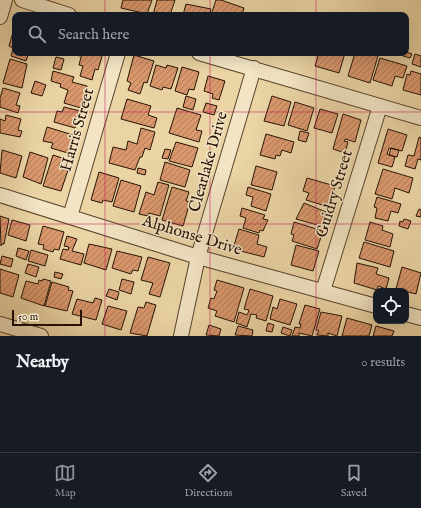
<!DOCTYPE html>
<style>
body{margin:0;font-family:"IM FELL English",serif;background:#20242c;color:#f1f3f6}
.controls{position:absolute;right:12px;bottom:12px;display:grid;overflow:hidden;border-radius:8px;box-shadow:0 4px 16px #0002}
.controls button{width:36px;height:36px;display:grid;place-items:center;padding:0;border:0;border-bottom:1px solid #363941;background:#171b24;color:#f1f3f6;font:20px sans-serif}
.scale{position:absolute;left:12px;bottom:10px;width:70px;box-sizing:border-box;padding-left:4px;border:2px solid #271205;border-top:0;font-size:11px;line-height:14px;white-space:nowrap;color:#271205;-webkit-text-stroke:3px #f2e4c4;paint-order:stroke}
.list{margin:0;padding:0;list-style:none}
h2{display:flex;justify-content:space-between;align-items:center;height:52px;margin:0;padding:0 16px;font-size:17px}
h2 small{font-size:13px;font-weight:400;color:#9ea1a6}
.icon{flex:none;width:22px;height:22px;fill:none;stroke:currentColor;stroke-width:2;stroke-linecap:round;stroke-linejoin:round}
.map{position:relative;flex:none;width:421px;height:336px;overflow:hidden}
.search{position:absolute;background:#171b24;box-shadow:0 4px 16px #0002;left:12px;right:12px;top:12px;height:44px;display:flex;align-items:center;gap:10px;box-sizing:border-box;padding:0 14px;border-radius:8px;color:#9ea1a6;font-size:15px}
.sheet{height:116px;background:#171b24}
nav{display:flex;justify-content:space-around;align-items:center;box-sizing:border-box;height:56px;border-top:1px solid #363941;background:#171b24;font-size:11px;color:#9ea1a6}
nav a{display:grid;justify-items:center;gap:2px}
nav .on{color:#8c9099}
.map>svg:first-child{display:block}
</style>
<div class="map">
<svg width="421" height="336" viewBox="0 0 421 336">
<defs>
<pattern id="building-hatch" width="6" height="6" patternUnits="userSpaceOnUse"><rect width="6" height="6" fill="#da986d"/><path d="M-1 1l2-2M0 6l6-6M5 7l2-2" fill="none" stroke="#b17b58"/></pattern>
</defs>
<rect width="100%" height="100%" fill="#ebd5a5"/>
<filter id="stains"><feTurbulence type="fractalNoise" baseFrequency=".005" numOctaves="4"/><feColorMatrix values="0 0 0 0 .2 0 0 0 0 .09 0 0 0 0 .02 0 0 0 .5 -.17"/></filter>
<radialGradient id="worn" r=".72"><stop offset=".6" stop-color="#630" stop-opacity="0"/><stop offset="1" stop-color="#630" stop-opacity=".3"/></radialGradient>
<!-- building -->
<path fill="url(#building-hatch)" stroke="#271205" d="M123 0H152L147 14 121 8Z
M157 0H175L170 15H153Z
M216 0H221L244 8 242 15H211Z
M186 4 211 9 209 15H183Z
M15 25V53L28 55 26 61 11 56 13 48 9 46Z
M406 52 412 54 410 58 403 56Z
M69 53H81L80 56Z
M82 53H103L98 70 95 69 92 80 80 76 83 66 79 65Z
M319 53H345L339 73 315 66Z
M355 53H367L378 56 370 83 348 76Z
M415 54 421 56V67L412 64Z
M134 55 154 61 147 83 144 82 140 94 128 90 131 83 127 81Z
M56 57 64 59 61 70 53 68Z
M380 58 407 66 403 78 395 76 392 86 373 80Z
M10 59 27 64 22 88 3 83Z
M156 65 166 68 167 65 178 68 171 89 163 87 162 90 150 86Z
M182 67 199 72 194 90 189 89 187 95 175 91Z
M53 71 74 77 72 82 87 86 81 108 64 103 68 90 60 87 61 84 51 81Z
M411 71 421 74V95L403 90 407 74 410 75Z
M208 76 225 81 219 100 212 98 213 94 204 91Z
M35 81 46 85 42 96 31 93Z
M3 88 20 93 16 105 20 106 18 113 0 107V98Z
M186 96 196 99 193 110 183 107Z
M272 96 291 102 284 126 264 121Z
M127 99 151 106 148 115 157 118 154 128 121 119Z
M295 102 314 108 307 131 288 125Z
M206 103 217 106 214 115 203 112Z
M64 107 80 111 75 128 54 122 57 111 62 112Z
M177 108 201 115 196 130 202 131 199 142 169 133Z
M320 109 338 114 332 133 314 128Z
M343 114 361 120 355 142 345 139 344 141 348 142 345 153 333 149Z
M6 115 21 119 18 130 22 131 20 137 0 133V119L5 121Z
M47 127 73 135 68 153 51 148 53 143 43 141Z
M141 128 155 132 150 150 145 148 142 157H140L135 170 109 163 113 147 126 150 128 141 137 144Z
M388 129 407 135 402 151 389 148 387 154 395 157 392 167 378 163Z
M300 131 309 133 306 142 298 140Z
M266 134 294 142 291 153 282 150 280 156 276 155 275 159 260 155Z
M419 137 421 138V160L418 159 415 169 405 166 408 155 414 156Z
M176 142 198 148 192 167 169 161Z
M391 148 399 150 397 157 389 155Z
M165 149 171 150 168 159 162 158Z
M2 150 22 156 16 178 0 173Z
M30 152 48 158 41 184 23 177Z
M53 155 62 158 59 168 68 170 61 191 43 186Z
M165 162 190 170 185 187 160 180Z
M256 166 277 172 272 190 251 185Z
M138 168 146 170 145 175 137 173Z
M383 169 413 178 409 193 395 188 392 199 375 194Z
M99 172 119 178 112 202 103 200 102 203 91 200Z
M307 178 335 186 329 207 306 200 309 193 303 191Z
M121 180 141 186 134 212 113 206Z
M158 182 169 185 160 216 149 213 148 216 139 214 146 192 154 195Z
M172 187 189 192 186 201 190 202 183 226 162 220Z
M248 187 271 194 266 211 251 206 253 197 246 195Z
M377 197 401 204 398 213 391 211 388 221 375 218 377 208 374 207Z
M304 203 326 212 321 226 296 219Z
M242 208 265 215 263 219 268 220 263 231 260 230 259 233 243 228 246 218 240 216Z
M419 209 421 210V217L416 216Z
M0 216 9 219 4 244H2L1 246Z
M404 219 411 221 408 229 399 226 400 221 403 222Z
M12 220 30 225 26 241 8 235Z
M294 222 323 231 317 249 292 241 294 235 291 234Z
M370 222 383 226 382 230 393 234 390 247 365 240Z
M43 226 64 232 59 250 54 249 53 252 43 249 44 245 38 244Z
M239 229 259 235 257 244 267 247 264 257 233 249Z
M67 236 77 239 72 251 84 254 81 265 60 259 63 249 68 250 69 247 64 246Z
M364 242 394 251 390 267 359 258Z
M89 244 112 249 106 270 84 263Z
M296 245 319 251 313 271 291 265Z
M18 248 29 251 26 260 16 256Z
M31 250 48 255 45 266 28 261Z
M117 251 142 257 138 271 133 270 131 274 112 268Z
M2 256 13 259 11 267 0 264Z
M148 257 170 263 160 297 149 294 153 283 141 280Z
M357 263 378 268 376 274 389 278 386 289 378 286 377 290 354 283Z
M28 264 39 267 36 277 25 273Z
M402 267 421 273 416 294 396 289Z
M0 269 19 275 13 297 0 293Z
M55 272 63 274 61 279 54 277Z
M43 279 51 281 44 306 21 298 26 281 38 284 39 280 42 281Z
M122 279 134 282 131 294 119 290Z
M217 280 244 288 234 322 215 316 217 311 208 308 211 298 214 299 217 291 214 290Z
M52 282 69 287 68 290 73 291 67 311 45 306Z
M109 289 119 292 117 300 106 296Z
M250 289 273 296 266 321 256 318 257 315 251 314 247 327 236 323 239 312 247 315 248 313 249 310 244 309Z
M95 298 102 300 96 320 72 314 77 299 93 303Z
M280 299 297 304 290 325 270 319 273 307 277 309Z
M146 302 156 305 147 336 130 333 138 307 144 308Z
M305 305 320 309 312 336 299 333V336H292L295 327 300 328 301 324H299Z
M108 306 127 311 121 330 102 324Z
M321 312 342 316 337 336 328 333V336L317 335 319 331 316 330Z
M347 318 372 325 369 336H342Z
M268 323 274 325 272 332 266 331Z
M209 325 221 329 219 336 206 335Z
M238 326 253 330 252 336 235 335Z
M376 326 394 331 392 336H373Z
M283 327 292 330 290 336 281 333Z"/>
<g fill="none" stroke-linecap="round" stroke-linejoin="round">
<!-- minor casing -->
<g stroke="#58432d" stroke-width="16">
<path id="minor" d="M22 0 69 15
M0 17 5 0
M199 53 421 118
M0 195 198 257 376 306
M70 217 118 53
M323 291 380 106
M406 314 421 318
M0 324 41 336
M181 336 198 257 254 68"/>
</g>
<!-- minor -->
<use href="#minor" stroke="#f2e4c4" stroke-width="14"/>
</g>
<!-- grid -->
<path fill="none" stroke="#c2185b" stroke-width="1" stroke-opacity="0.55" d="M105 0V15M210 0V15M316 0V15M105 53V336M210 53V336M316 53V336M0 112H421M0 224H421"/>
<g text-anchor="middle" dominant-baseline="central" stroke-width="3" stroke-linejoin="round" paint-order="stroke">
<!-- street labels -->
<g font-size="16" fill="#271205" stroke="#f2e4c4">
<text transform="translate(78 130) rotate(-74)">Harris Street</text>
<text transform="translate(209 162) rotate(-74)">Clearlake Drive</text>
<text transform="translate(335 194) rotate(-73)">Guidry Street</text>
<text transform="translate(192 236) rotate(17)">Alphonse Drive</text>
</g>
</g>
<rect width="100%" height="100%" filter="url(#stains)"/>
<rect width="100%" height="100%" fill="url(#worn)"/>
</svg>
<div class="controls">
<button><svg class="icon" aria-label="locate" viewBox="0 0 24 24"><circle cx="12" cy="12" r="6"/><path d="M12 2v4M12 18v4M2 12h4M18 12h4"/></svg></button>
</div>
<div class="scale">50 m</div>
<div class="search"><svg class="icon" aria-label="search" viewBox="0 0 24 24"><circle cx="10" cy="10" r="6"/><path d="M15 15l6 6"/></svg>Search here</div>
</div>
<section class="sheet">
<h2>Nearby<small>0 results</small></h2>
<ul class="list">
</ul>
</section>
<nav>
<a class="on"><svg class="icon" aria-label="map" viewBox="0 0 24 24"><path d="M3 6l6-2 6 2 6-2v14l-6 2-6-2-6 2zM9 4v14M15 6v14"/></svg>Map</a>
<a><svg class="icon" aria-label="directions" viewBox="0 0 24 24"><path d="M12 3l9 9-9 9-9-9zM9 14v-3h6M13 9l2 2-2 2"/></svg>Directions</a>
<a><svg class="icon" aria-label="saved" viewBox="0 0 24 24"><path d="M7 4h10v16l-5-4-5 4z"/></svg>Saved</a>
</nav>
